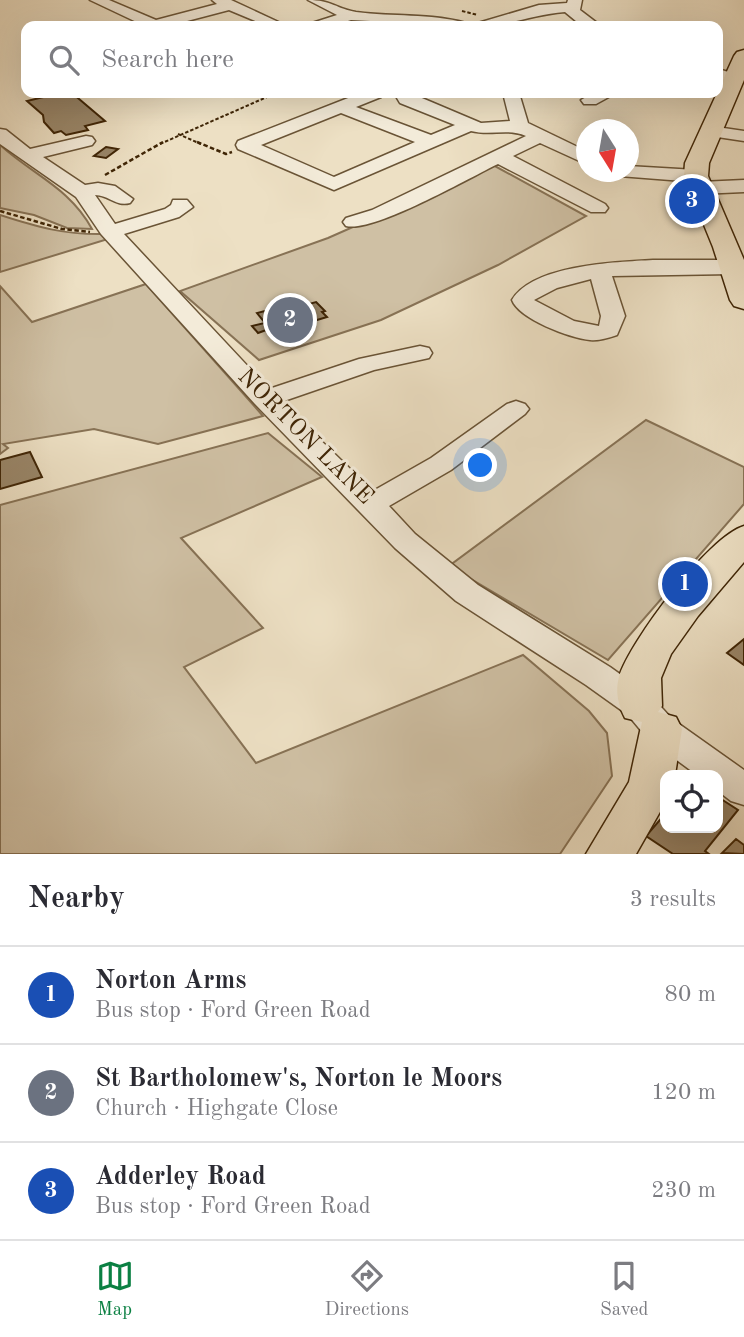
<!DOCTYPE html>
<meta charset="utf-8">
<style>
body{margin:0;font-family:"Old Standard TT",serif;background:#f7f7f7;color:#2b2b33}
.controls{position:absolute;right:21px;bottom:21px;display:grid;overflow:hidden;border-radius:14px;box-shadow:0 7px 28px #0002}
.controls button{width:63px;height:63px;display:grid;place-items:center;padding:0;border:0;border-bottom:2px solid #e1e1e2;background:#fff;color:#2b2b33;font:35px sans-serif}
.compass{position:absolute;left:576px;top:119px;width:63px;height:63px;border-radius:50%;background:#fff;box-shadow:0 7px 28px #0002;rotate:169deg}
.you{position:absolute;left:481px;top:466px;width:24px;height:24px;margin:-18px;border:5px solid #fff;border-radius:50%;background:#1a73e8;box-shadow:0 0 0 10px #1a73e833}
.badge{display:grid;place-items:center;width:46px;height:46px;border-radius:50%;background:#0b8043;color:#fff;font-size:23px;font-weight:700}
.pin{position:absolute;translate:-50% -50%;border:4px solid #fff;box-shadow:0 2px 7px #0006}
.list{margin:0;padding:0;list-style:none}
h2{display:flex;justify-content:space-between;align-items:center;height:91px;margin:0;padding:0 28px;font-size:30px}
h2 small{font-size:23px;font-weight:400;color:#7c7c81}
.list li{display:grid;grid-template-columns:46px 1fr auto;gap:21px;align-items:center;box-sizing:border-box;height:98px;padding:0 28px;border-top:2px solid #e1e1e2}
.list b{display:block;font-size:26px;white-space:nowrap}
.list p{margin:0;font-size:23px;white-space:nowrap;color:#7c7c81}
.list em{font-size:23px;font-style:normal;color:#7c7c81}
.icon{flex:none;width:38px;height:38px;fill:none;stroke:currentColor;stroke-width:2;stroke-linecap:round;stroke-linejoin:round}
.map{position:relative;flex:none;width:744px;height:854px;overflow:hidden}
.search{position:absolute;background:#fff;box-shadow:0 7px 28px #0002;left:21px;right:21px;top:21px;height:77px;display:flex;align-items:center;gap:18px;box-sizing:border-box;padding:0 24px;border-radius:14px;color:#7c7c81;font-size:26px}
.sheet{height:385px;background:#fff}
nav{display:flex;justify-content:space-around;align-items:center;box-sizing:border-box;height:98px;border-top:2px solid #e1e1e2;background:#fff;font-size:19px;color:#7c7c81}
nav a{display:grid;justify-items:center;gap:4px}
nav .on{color:#0b8043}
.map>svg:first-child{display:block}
</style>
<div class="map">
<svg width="744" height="854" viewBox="0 0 744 854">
<rect width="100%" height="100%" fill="#ede0c4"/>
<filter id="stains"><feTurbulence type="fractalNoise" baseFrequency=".00286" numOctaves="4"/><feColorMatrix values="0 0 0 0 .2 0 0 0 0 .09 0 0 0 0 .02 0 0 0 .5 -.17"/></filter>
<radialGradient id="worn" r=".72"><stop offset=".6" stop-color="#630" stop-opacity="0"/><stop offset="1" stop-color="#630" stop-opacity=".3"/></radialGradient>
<!-- green -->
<path fill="#cfc0a4" stroke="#877255" stroke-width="2" d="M0 145C33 175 70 188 92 229L67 228 34 215 0 208Z
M493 165 586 216 498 265 381 320 259 360 180 291 328 238Z
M0 215C37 227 65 235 104 234L108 239 0 272Z
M146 284 263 416 158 444 94 429 3 444 8 448 0 454V286L32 322Z
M646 420 744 467V504L608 660 449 566Z
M268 433 322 477 181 538 263 628 184 667 256 763 523 655 589 711 607 733 612 776 560 854H0V505Z"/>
<!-- building -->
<path fill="#998669" stroke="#3f2506" stroke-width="2" d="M50 93H72L105 121 85 126 88 130 66 135 61 131 54 133 44 122 43 115 27 101 52 95Z
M106 147 118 149 106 158 94 156Z
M316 302 325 311 322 312 327 317 297 326 302 331 277 338 269 329 258 333 252 326 265 323 257 313 280 307 284 311Z
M30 452 42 477 0 489V460Z
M744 639V665L727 653Z
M718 797 738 810 705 851 709 854H673L646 836 665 814V828H718Z
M736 839 744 845V854L722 853Z"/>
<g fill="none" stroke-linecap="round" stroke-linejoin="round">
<!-- minor casing -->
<g stroke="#6a5436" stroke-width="3">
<path id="minor" d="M90 0H109L156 20 217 4 212 0H231L287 26H267L229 10 168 26H145Z
M308 0C332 0 337 9 356 12 393 17 429 13 466 23L469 26 351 20 332 26H310L312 23 337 15Z
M568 0H582L580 10 601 26H582L565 12C534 14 506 27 475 26L478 23 539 5 567 3Z
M718 69 739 75 741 79 733 84 718 79Z
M361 93H383L381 97 356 107 431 135 455 125 400 103 394 93H410L481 123 510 121 503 93H519L528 123 586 151V164L540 143 513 156 605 204 608 208 605 212H591L498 164C469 178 373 233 346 226L343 222 346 218 372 210 526 136C509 128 490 136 471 131L334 190 238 149 236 145 238 141ZM341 113 415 142 334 177 261 145Z
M593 93H616L596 104H584L581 100Z
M710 126 744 131V141L704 135 701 131Z
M0 129 6 130 30 149 86 136 92 137 95 141 92 145 43 157 85 185 98 183 115 186 133 199 130 203C116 207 109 195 95 195L115 224 165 209 171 205 173 200H187L193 207 179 217 124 234 269 389 359 359 420 346 429 348 432 353 429 358 374 370 281 402 373 491 431 458 507 404 516 401 525 404 529 409 525 414 451 470 389 506 415 534 478 585 610 667 652 697 672 719 744 770V805L731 801 718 791V775H697L648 739 628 715 586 685 456 601 395 548 255 404 101 234 76 197 0 144Z
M628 166 696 170 706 176 696 182 619 176 617 172H628Z
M744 180V192L700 194 690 188 700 182Z
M653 260H732L740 262 743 267 740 272 732 274 612 276 625 316 617 335C608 338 599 341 590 340 570 338 519 319 512 300 533 265 615 262 653 260ZM591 279 601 316 599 326 574 321 534 300 557 288Z"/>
</g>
<!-- major casing -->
<g stroke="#3f2506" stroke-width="3">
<path id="major" d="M744 50V80L709 163 708 176 744 260V309L734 306 730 300 713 247 684 176 685 163 734 56 737 52Z
M744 526V562L698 616 671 654 661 678 662 706 658 712 676 717 682 729 675 775H665V803L636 854H586L629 782 642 722 625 718C618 705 615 691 619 677 630 641 709 536 744 526Z"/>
</g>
<!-- path-far1 -->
<path stroke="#3f2506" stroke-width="2" stroke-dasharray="3.5 2" stroke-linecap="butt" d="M462 11 478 15
M178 134 201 144
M160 144 276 93"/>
<!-- path -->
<path stroke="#3f2506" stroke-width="2.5" stroke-dasharray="4.5 2.5" stroke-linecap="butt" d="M197 142 226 154 232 152
M105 175 163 142
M0 211 62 229 90 232"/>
<!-- minor -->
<use href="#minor" fill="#f3ebd9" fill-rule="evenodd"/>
<!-- major -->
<use href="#major" fill="#ede0c4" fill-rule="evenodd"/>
</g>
<g text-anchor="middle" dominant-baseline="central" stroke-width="6" stroke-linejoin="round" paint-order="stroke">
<!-- street labels -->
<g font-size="24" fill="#3f2506" stroke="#f3ebd9">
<text transform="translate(305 437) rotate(45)">NORTON LANE</text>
</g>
</g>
<rect width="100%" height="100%" filter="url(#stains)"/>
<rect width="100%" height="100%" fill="url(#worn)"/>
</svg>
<div class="controls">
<button><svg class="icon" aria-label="locate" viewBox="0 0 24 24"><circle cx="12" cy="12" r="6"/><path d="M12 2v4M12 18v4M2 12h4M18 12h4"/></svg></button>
</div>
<svg class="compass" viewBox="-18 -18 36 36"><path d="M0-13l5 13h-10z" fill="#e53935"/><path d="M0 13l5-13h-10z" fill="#7c7c81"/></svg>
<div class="you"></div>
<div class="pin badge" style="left:685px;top:584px;background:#1a4fb4">1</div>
<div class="pin badge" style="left:290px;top:320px;background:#6b7280">2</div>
<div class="pin badge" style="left:692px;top:201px;background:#1a4fb4">3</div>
<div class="search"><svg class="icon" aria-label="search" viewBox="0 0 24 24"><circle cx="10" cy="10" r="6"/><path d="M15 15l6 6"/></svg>Search here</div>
</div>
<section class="sheet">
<h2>Nearby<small>3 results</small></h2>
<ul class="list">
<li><span class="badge" style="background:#1a4fb4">1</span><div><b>Norton Arms</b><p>Bus stop · Ford Green Road</p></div><em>80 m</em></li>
<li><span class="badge" style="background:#6b7280">2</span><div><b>St Bartholomew's, Norton le Moors</b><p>Church · Highgate Close</p></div><em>120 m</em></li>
<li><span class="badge" style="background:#1a4fb4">3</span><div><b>Adderley Road</b><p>Bus stop · Ford Green Road</p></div><em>230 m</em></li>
</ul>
</section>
<nav>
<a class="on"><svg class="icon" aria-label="map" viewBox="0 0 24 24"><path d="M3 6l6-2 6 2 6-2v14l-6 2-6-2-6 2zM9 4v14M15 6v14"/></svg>Map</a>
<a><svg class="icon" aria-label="directions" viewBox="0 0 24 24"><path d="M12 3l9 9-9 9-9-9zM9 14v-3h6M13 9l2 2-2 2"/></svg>Directions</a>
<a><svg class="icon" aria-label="saved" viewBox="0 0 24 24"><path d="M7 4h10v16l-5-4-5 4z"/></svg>Saved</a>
</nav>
